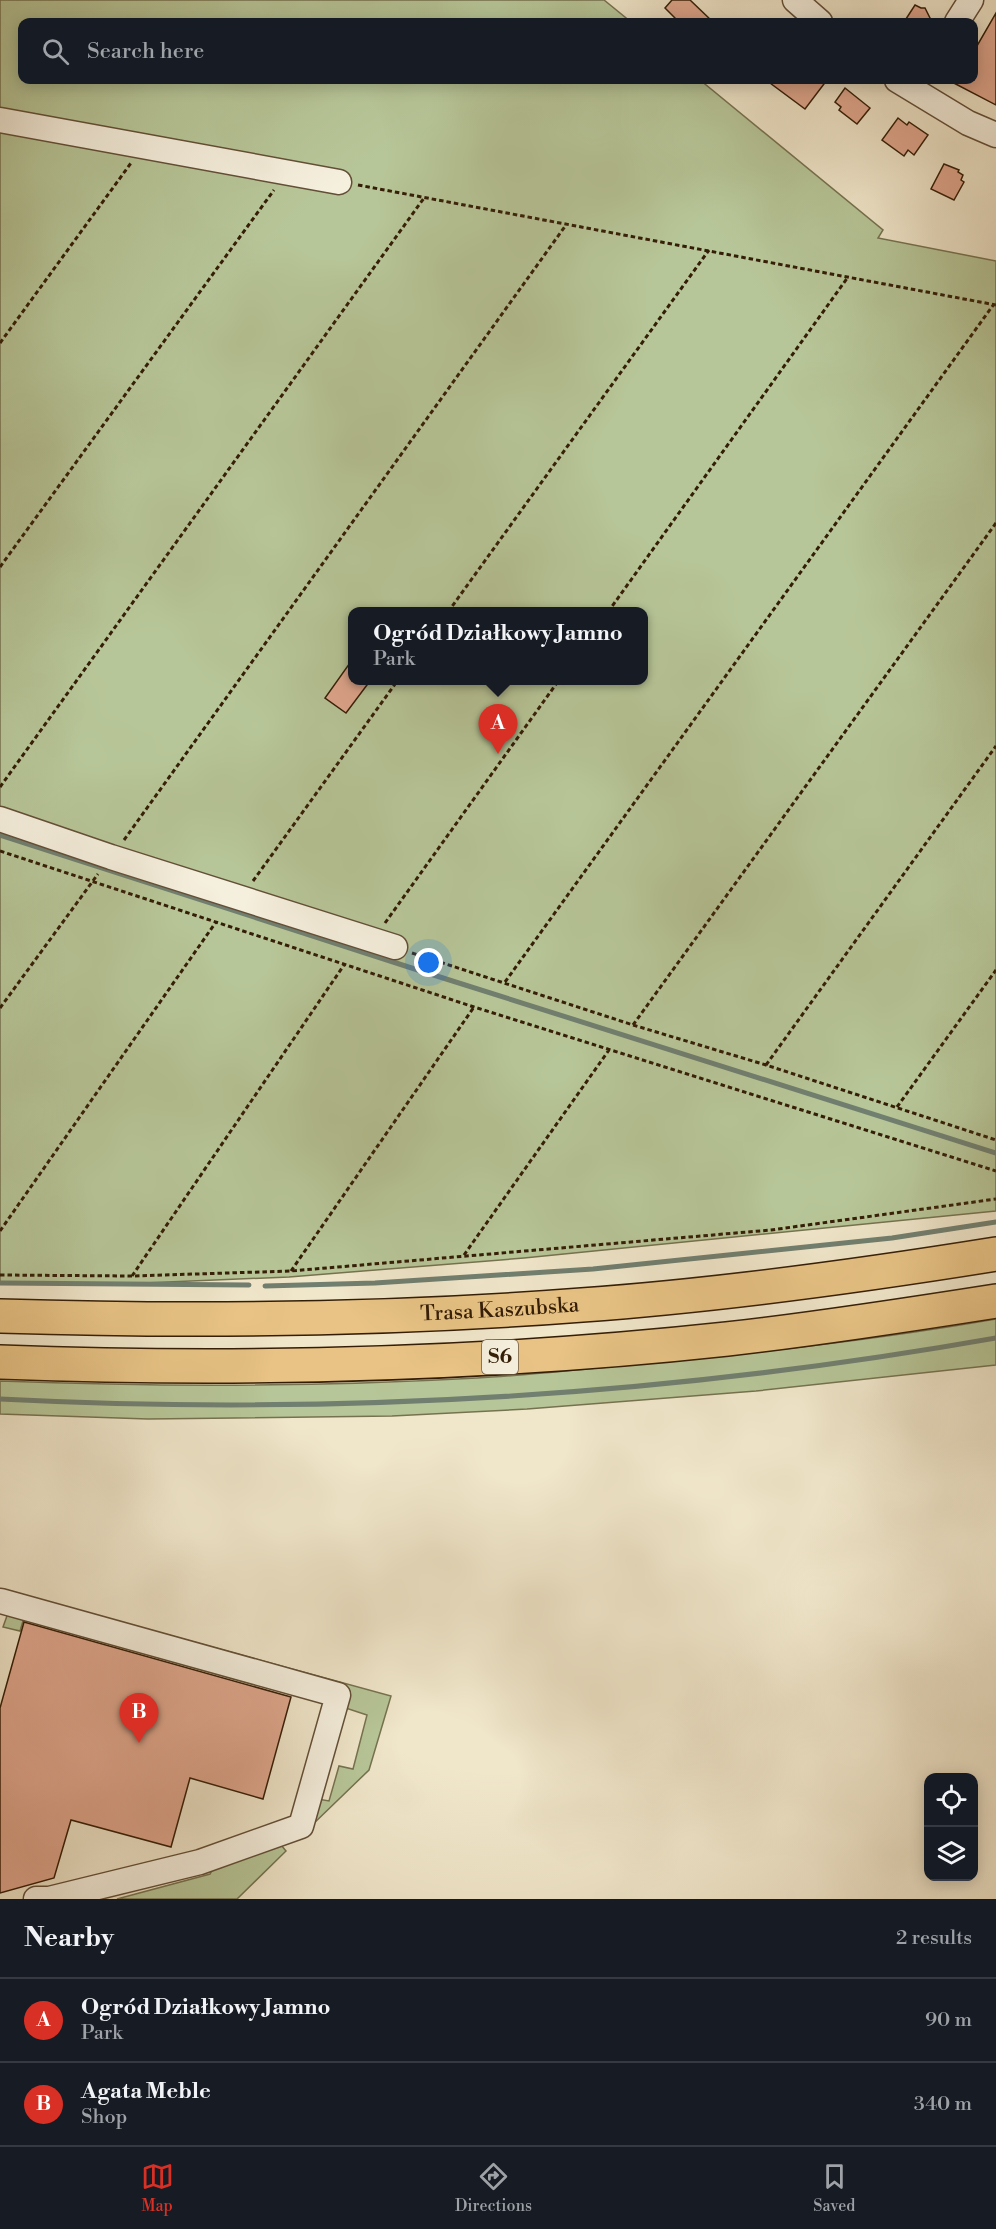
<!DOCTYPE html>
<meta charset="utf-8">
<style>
body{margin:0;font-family:"Libre Bodoni",serif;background:#20242c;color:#f1f3f6}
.controls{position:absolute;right:18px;bottom:18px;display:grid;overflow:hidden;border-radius:12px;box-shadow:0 3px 15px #0003}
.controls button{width:54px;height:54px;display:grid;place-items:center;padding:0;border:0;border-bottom:2px solid #363941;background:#171b24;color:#f1f3f6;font:30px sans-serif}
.you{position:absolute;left:429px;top:963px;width:21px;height:21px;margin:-15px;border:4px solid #fff;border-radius:50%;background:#1a73e8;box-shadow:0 0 0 9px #1a73e833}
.badge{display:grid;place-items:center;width:39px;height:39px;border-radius:50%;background:#d93025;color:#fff;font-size:20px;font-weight:700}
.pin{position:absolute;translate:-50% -50px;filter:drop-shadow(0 2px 3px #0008)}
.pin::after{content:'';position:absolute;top:32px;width:21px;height:18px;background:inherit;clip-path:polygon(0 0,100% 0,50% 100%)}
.popup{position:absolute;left:348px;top:607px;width:300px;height:78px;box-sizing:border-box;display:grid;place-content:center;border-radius:12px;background:#171b24;filter:drop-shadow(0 2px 4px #0005);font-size:20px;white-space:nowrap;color:#9ea1a6}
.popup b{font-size:22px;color:#f1f3f6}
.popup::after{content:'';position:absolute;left:50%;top:100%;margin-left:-12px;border:12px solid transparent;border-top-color:#171b24}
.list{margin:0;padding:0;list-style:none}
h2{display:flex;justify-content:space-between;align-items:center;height:78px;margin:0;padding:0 24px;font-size:26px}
h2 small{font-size:20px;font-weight:400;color:#9ea1a6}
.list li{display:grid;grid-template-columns:39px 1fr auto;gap:18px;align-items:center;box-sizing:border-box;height:84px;padding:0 24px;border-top:2px solid #363941}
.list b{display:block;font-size:22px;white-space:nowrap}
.list p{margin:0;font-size:20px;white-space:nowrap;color:#9ea1a6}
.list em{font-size:20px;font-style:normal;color:#9ea1a6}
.icon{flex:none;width:33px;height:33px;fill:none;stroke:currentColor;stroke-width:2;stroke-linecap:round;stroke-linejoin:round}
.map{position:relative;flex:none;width:996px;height:1899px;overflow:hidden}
.search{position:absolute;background:#171b24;box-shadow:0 3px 15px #0003;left:18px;right:18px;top:18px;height:66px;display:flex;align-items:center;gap:15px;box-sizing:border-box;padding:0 21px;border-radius:12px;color:#9ea1a6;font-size:22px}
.sheet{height:246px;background:#171b24}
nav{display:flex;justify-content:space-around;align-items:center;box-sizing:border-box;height:84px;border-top:2px solid #363941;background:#171b24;font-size:16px;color:#9ea1a6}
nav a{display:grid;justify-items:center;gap:3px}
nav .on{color:#d93025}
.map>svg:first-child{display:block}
</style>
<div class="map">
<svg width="996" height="1899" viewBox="0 0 996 1899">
<rect width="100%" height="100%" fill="#f0e6ca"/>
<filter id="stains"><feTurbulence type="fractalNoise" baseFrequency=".00333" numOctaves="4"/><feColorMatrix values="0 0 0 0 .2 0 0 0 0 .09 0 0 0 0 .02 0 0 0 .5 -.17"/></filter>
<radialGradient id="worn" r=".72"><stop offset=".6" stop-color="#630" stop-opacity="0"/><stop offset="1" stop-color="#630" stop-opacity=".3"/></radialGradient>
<!-- green -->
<path fill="#b7c698" stroke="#76724f" stroke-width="1.5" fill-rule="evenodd" d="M0 0H604L631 22H22V80H700L883 230 878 238 996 261V1211L524 1258 289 1277 144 1283H0ZM352 612H644V680H352Z
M996 1319V1365L756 1391 527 1409 392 1416 148 1419 0 1414V1381C159 1387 318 1387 477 1378 535 1375 594 1368 652 1363 767 1352 882 1339 996 1319Z
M0 1589 391 1696 369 1770 309 1828 318 1799 329 1801 339 1766 353 1769 367 1715 0 1594Z
M8 1613 28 1615 26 1621H23L20 1631 3 1627Z
M281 1845 286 1851 237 1899H117L210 1874 217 1861Z"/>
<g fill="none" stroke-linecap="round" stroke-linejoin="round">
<!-- stream -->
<path stroke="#717f70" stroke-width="5" d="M0 835 424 972 996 1153
M0 1283 249 1285
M265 1286 375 1283 593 1269 892 1238 996 1222
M0 1399C333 1416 668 1396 996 1338"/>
</g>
<!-- building -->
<path fill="#e0a78e" stroke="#341d06" stroke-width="1.5" d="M672 0H690L713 22H676V19L665 8Z
M915 5 921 8H925L932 22H904Z
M996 13V105L948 80H974V51Z
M766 80H827L805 109Z
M845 88 870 108 857 124 839 110 841 107 835 102Z
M898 118 907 125 909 122 928 135 914 155 908 150 904 156 882 140Z
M944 164 959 170 958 172 963 175 961 180 964 182 954 200 931 189Z
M352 660V681H370L346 713 325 698Z
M24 1622 291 1697 263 1799 190 1778 171 1847 71 1820 54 1878 0 1893V1708Z"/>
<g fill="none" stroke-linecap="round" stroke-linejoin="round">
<!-- minor casing -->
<g stroke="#634f37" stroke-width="27">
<path id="minor" d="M795 0 820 22
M957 22 971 0
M897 80 968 123 996 135
M0 120 339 182
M0 819 111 857 395 947
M1 1601 338 1695 301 1826 200 1862 49 1899H36"/>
</g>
<!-- highway casing -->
<g stroke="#341d06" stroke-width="36">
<g id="highway">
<path id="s1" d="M0 1316C194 1322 388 1320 582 1305 721 1295 859 1276 996 1254"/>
<path d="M0 1362C243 1371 486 1365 727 1339 817 1329 907 1315 996 1301"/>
</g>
</g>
<!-- path -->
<path stroke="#341d06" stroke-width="3" stroke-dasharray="4.5 3" stroke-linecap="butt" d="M358 185 996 305
M0 343 131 163
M0 567 274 190
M448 612 709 250
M608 612 848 277
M0 787 424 198
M124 840 566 225
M0 851 474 1007 996 1171
M253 881 398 680
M385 923 559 680
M412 953 633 1025 766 1065 996 1140
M505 982 994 304
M0 1008 98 874
M633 1025 996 523
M766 1065 996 746
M897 1107 996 970
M0 1231 216 922
M464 1255 609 1050
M291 1271 474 1007
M0 1275 132 1276 291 1271 771 1230 996 1199
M132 1276 344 965"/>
<!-- minor -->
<use href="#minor" stroke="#f5efdd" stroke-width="24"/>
<!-- highway -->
<use href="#highway" stroke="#e8c385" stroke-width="33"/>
</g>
<g text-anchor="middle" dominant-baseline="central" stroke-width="4.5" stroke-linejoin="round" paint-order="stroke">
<!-- shield labels -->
<rect fill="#f5efdd" stroke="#6e5c46" stroke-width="1.5" x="482" y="1340" width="36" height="34" rx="4.5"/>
<g font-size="20" font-weight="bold" fill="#341d06">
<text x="500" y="1357">S6</text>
</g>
<!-- street labels -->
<g font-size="21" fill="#341d06" stroke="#f5efdd">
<text stroke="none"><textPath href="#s1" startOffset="500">Trasa Kaszubska</textPath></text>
</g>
</g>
<rect width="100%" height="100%" filter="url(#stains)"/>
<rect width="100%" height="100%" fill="url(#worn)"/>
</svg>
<div class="controls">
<button><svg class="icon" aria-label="locate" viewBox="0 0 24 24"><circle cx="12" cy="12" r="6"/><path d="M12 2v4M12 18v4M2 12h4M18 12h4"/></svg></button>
<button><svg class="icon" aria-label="layers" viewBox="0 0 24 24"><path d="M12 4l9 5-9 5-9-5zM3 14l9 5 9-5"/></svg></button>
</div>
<div class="you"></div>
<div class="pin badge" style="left:498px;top:754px">A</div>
<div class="popup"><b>Ogród Działkowy Jamno</b>Park</div>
<div class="pin badge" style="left:139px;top:1743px">B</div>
<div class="search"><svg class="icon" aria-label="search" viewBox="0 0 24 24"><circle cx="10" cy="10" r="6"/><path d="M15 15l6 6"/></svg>Search here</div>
</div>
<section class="sheet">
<h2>Nearby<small>2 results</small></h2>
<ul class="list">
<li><span class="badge">A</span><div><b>Ogród Działkowy Jamno</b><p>Park</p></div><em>90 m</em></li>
<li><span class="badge">B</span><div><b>Agata Meble</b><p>Shop</p></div><em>340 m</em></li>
</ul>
</section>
<nav>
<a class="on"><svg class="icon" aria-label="map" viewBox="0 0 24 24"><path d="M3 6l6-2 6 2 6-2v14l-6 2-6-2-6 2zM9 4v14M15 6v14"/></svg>Map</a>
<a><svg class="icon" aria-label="directions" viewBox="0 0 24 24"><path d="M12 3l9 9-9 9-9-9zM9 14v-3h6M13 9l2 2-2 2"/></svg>Directions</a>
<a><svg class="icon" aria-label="saved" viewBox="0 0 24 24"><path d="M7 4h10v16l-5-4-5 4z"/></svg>Saved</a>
</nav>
